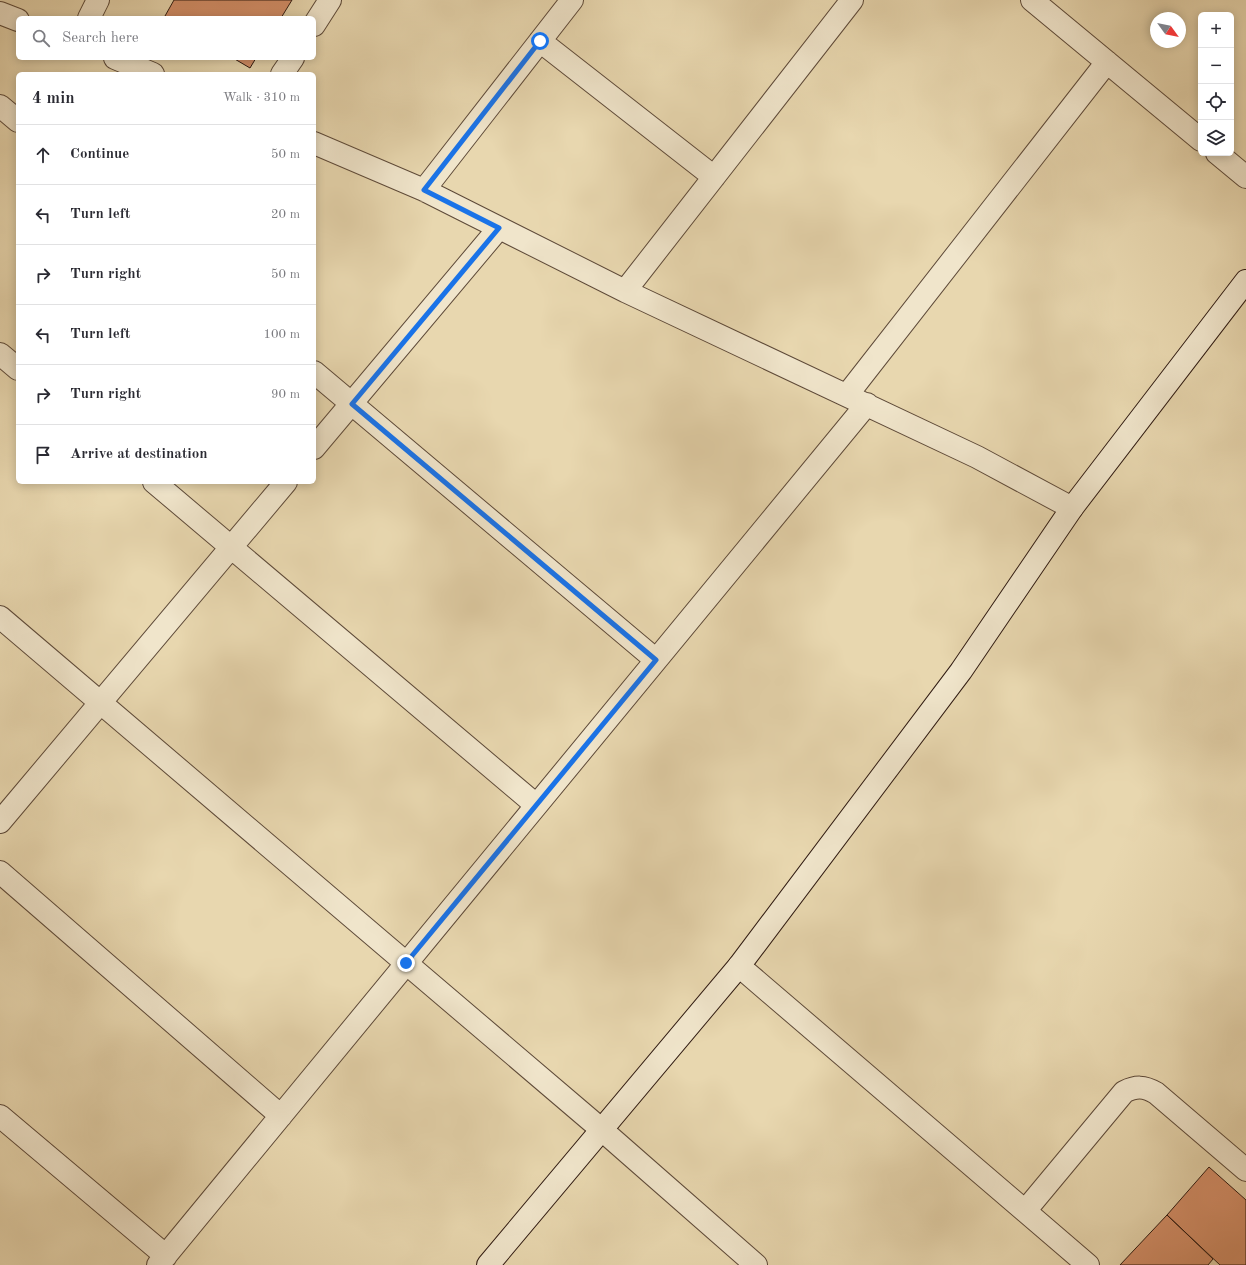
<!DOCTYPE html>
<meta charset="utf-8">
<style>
body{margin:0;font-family:"Old Standard TT",serif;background:#f2f2f3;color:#2b2b33}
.controls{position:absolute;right:12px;top:12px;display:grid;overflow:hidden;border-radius:6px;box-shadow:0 2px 10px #0003}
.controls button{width:36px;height:36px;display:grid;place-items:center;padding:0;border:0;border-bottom:1px solid #e1e1e2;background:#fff;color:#2b2b33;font:20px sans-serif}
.compass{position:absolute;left:1150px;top:12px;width:36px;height:36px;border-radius:50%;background:#fff;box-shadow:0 2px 10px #0003;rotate:123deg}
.stop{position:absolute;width:12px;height:12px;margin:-9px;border:3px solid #1a73e8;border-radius:50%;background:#fff}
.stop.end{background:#1a73e8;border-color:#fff;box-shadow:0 1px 4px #0008}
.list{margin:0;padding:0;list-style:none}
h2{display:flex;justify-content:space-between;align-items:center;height:52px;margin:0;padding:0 16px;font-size:17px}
h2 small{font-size:13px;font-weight:400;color:#7c7c81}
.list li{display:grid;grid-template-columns:26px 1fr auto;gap:12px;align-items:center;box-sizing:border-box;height:60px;padding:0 16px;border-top:1px solid #e1e1e2}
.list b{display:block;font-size:15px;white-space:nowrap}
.list em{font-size:13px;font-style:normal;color:#7c7c81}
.icon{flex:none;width:22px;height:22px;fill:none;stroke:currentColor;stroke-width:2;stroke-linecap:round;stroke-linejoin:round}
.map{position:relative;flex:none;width:1246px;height:1265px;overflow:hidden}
.search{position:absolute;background:#fff;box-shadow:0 2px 10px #0003;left:16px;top:16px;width:300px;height:44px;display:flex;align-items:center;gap:10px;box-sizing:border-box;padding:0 14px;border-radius:6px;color:#7c7c81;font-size:15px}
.panel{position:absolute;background:#fff;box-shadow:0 2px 10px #0003;left:16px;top:72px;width:300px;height:412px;border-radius:6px}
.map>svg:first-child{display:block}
</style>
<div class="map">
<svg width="1246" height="1265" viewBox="0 0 1246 1265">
<rect width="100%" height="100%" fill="#e8d7af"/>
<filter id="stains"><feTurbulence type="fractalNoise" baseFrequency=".005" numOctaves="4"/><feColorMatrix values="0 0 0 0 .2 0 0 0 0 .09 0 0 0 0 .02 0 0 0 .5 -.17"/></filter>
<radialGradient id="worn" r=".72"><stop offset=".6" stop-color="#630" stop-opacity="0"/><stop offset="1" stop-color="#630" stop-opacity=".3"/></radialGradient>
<!-- building -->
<path fill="#d5906a" stroke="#301b12" d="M174 0H292L281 18H169L165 16Z
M233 58H256L250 68Z
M1209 1167 1246 1200V1265H1220L1167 1215Z
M1167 1215 1213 1259 1208 1265H1120Z"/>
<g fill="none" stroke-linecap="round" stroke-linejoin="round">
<!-- minor casing -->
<g stroke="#5e4a39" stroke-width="24">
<path id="minor" d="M1032 0 1201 140
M0 13 18 20
M89 18 98 0
M314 25 330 0
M540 41 714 177
M115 58 153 74
M282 74 293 58
M0 106 18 121
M314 143 424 190 625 291 977 457 1072 508
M1217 153 1246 177
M424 190 572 0
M625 291 852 0
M0 354 18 369
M314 372 656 660
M847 395 1107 62
M314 448 499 228
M154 482 536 805
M0 617 602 1130 756 1265
M0 822 286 482
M0 872 281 1116
M739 966 1088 1265
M0 1116 166 1256
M1025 1211 1124 1092C1136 1086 1144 1086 1156 1093L1246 1170
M158 1265 867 404"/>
</g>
<!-- secondary casing -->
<g stroke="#301b12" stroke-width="24">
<path id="secondary" d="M488 1265 739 966 961 671 1072 508 1246 281"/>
</g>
<!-- minor -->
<use href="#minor" stroke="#f0e5cb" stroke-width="22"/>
<!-- secondary -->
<use href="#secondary" stroke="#f0e5cb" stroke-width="22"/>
</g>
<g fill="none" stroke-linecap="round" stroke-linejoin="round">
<!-- route -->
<path stroke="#1a73e8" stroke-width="5" d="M406 963 656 660 352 404 499 228 424 190 540 41"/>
</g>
<rect width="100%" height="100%" filter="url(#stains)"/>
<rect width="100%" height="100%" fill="url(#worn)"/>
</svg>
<div class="controls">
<button>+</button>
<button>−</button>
<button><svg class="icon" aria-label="locate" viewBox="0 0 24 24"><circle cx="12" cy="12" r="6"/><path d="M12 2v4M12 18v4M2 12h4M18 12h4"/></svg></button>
<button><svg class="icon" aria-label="layers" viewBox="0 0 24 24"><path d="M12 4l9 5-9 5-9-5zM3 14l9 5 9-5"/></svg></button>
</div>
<svg class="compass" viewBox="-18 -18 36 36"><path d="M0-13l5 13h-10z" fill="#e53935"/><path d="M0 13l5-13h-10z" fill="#7c7c81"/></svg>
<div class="stop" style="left:540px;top:41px"></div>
<div class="stop end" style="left:406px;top:963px"></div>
<div class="search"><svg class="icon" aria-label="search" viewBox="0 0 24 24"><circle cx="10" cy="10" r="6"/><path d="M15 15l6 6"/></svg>Search here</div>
<section class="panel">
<h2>4 min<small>Walk · 310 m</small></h2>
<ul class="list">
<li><svg class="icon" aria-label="ahead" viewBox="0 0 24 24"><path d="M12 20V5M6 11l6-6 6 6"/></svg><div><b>Continue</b></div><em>50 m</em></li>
<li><svg class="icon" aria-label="left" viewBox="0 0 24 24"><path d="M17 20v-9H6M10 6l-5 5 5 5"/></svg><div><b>Turn left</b></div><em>20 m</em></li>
<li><svg class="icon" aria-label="right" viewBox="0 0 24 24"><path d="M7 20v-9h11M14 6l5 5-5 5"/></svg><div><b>Turn right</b></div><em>50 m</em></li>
<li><svg class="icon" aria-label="left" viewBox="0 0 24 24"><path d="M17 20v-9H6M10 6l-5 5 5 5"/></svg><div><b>Turn left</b></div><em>100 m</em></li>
<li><svg class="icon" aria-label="right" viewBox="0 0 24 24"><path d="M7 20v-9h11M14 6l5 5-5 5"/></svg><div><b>Turn right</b></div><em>90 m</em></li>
<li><svg class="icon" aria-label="arrive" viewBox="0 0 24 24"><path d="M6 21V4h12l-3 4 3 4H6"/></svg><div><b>Arrive at destination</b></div></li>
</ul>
</section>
</div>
